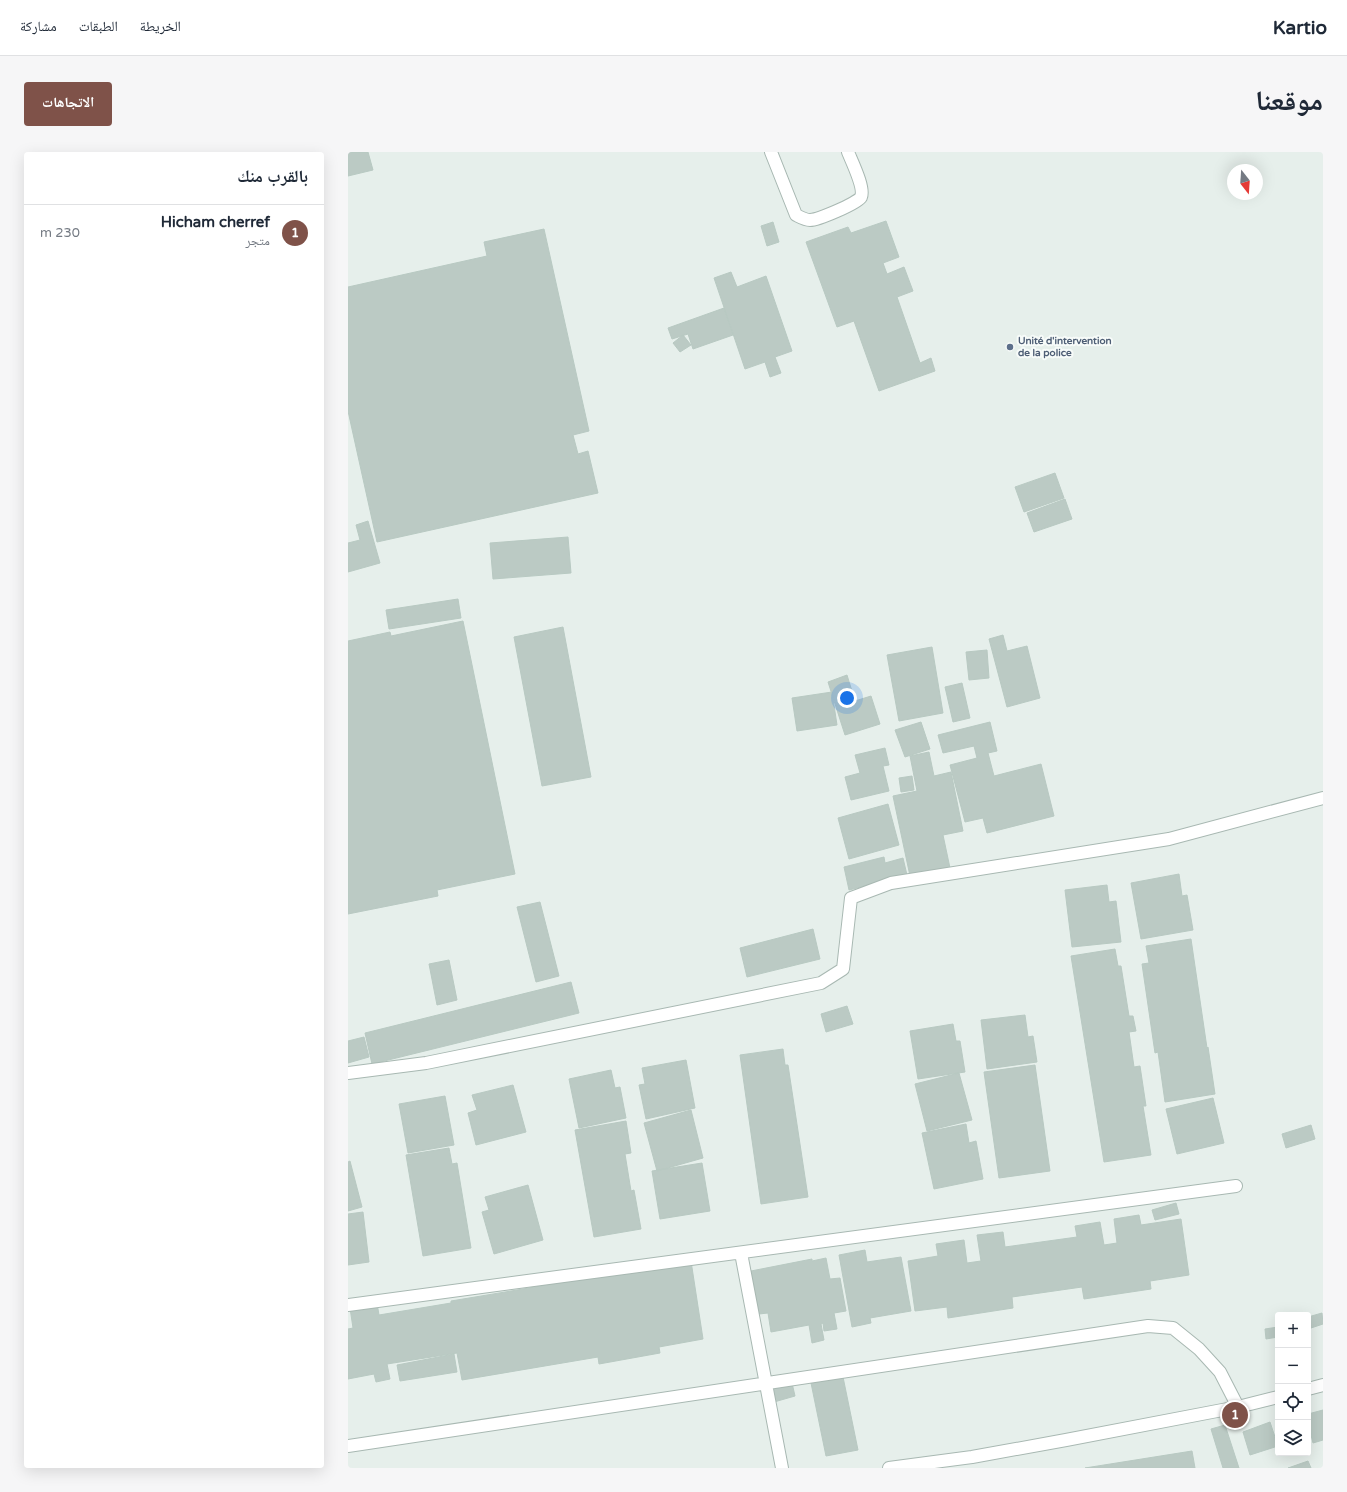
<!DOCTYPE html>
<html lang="ar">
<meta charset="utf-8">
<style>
body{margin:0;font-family:"Varela Round","Noto Naskh Arabic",sans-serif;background:#f6f6f7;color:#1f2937;direction:rtl}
.controls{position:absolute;right:12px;bottom:12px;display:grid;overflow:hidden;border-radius:4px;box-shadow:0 4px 16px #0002}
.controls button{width:36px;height:36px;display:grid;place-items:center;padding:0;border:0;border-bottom:1px solid #e0e1e3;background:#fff;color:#1f2937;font:20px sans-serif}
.compass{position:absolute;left:879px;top:12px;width:36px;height:36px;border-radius:50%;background:#fff;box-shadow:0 4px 16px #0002;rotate:163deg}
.you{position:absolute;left:499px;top:546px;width:14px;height:14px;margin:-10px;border:3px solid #fff;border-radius:50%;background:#1a73e8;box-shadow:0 0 0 6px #1a73e833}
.badge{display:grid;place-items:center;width:26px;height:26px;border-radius:50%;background:#7f5249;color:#fff;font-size:13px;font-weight:700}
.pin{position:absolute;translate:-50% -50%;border:2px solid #fff;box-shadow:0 1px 4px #0006}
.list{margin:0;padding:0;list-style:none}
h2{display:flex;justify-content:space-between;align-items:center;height:52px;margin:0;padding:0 16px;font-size:17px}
h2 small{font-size:13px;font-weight:400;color:#747a83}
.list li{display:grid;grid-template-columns:26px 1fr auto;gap:12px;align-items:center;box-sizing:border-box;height:56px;padding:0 16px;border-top:1px solid #e0e1e3}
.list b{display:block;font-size:15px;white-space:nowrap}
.list p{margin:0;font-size:13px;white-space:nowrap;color:#747a83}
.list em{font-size:13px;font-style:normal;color:#747a83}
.icon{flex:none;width:22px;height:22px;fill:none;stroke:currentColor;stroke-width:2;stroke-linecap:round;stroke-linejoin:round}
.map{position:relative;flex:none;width:975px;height:1316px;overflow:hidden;direction:ltr;border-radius:4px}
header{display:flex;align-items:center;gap:24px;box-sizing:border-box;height:56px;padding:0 20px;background:#fff;border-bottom:1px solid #e0e1e3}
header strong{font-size:19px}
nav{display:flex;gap:22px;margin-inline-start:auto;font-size:14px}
.intro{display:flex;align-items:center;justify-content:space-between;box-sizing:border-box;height:96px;padding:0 24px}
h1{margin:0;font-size:28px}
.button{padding:10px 18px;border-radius:4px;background:#7f5249;color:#fff;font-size:14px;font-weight:700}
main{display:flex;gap:24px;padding:0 24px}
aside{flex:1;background:#fff;border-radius:4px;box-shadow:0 4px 16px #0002}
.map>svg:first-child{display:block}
</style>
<header>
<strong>Kartio</strong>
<nav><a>الخريطة</a><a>الطبقات</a><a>مشاركة</a></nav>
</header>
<div class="intro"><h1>موقعنا</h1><a class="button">الاتجاهات</a></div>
<main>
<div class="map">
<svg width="975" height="1316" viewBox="0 0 975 1316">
<rect width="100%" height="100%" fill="#e6efeb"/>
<!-- building -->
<path fill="#bbcac4" stroke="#b8c9c2" d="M0 0H20L25 18 0 24Z
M538 69 551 105 535 111 539 122 556 115 565 139 549 145 572 211 583 206 587 219 531 239 506 169 489 175 458 90 500 75 503 81Z
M425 70 431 90 419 94 413 74Z
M196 77 241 279 225 283 230 302 240 299 250 341 29 390 0 259V135L139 104 136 90Z
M383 120 389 135 418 124 444 199 427 205 433 221 422 225 417 210 397 217 366 126Z
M376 156 385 183 345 197 340 182 324 187 320 176Z
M335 183 343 193 332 200 325 191Z
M707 321 716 346 676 360 667 335Z
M717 347 724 367 686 380 679 361Z
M20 369 32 411 0 420V391L12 388 8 373Z
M220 385 223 421 145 427 142 391Z
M110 447 113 466 41 477 38 458Z
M115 469 167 722 89 738 90 744 0 762V489L42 480 43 484Z
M215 475 243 625 194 634 166 485Z
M655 483 659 499 679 494 692 546 659 555 641 487Z
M584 495 595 561 551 569 539 503Z
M639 498 641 526 621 528 618 500Z
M499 523 507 549 523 544 532 572 497 583 480 530Z
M614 531 622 566 605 570 597 535Z
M484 540 489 573 449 579 444 546Z
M573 570 582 597 557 605 547 578Z
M642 570 649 599 640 601 646 624 693 612 706 664 639 681 635 666 617 670 602 613 629 606 626 594 595 601 590 583Z
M537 596 541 613 535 614 541 639 503 648 497 625 512 621 507 603Z
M581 600 586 624 603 620 615 679 595 683 602 716 562 724 545 644 569 639 562 604Z
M564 624 566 638 553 640 551 626Z
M540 652 551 693 501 707 490 666Z
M536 705 537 711 555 706 559 723 501 738 496 715Z
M831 722 834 744 839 743 845 778 793 787 783 731Z
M759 733 761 750 768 749 773 790 724 795 717 738Z
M192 750 211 824 188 830 169 755Z
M465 777 472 807 399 825 392 796Z
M843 787 859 896 860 895 867 942 817 950 810 900 807 901 794 812 801 811 798 794Z
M767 797 770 814H773L781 864H785L788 879 781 880 786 915 792 914 798 954H795L803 1003 756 1010 723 804Z
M101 808 109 848 89 853 81 812Z
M223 830 231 861 24 912 17 881Z
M499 854 505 872 478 880 473 862Z
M677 863 680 885 685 884 689 910 639 917 633 868Z
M605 872 608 889H612L617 920 570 927 562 879Z
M16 885 21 905 0 911V889Z
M435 897 437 913H440L460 1045 413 1052 392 903Z
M338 908 347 956 298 967 291 933 297 932 294 916Z
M687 913 702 1019 651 1026 636 920Z
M263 918 267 936 272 935 278 966 231 976 221 927Z
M611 921 624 968 579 979 567 932Z
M165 933 178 980 128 993 120 961 129 958 124 943Z
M97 944 106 993 60 1001 51 952Z
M865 946 876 991 829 1002 818 957Z
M343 958 355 1006 309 1019 296 971Z
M278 969 283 1001 277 1002 283 1039 286 1038 293 1077 246 1085 227 978Z
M618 972 621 991 628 989 635 1027 586 1037 574 981Z
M963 973 967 987 938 996 934 982Z
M101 996 104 1012 109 1011 123 1096 75 1104 58 1003Z
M2 1009 14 1055 0 1059V1010Z
M354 1011 362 1059 312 1067 304 1019Z
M180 1033 195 1088 146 1102 134 1060 141 1058 137 1045Z
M828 1051 831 1062 807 1068 804 1058Z
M15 1060 21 1110 0 1113V1062Z
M791 1063 793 1073 833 1067 841 1123 802 1129 803 1137 736 1147 734 1135 664 1145 665 1156 600 1166 599 1155 567 1159 560 1109 590 1104 588 1092 616 1088 619 1111 633 1109 629 1083 655 1080 657 1095 729 1085 727 1074 752 1070 756 1093 769 1091 766 1067Z
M517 1098 519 1110 553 1105 563 1159 522 1166 523 1171 504 1175 491 1103Z
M478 1106 482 1127 492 1126 498 1159 486 1161 489 1177 476 1179 475 1171 473 1172 476 1188 464 1191 461 1173 423 1180 420 1161 411 1162 403 1119 464 1107V1109Z
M343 1109 355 1187 311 1195 312 1201 251 1212 250 1205 114 1228 109 1201 39 1212 42 1227 28 1230 26 1222 0 1227V1177L5 1176 2 1156 29 1151 31 1163 103 1151V1149Z
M974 1161 975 1172 960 1177V1165Z
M930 1175V1185L918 1187 917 1177Z
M106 1202 109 1220 52 1229 49 1213Z
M495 1225 510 1298 478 1304 463 1231Z
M444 1231 447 1244 426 1250 423 1236Z
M975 1258V1288L965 1291 960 1271V1262Z
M922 1270 930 1294 902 1303 895 1280Z
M877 1273 891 1316H875L863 1277Z
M844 1299 847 1316H737Z
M960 1309 963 1316H940Z"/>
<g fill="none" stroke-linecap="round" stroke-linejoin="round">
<!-- minor casing -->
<g stroke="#a8b8b2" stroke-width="14">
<path id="minor" d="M423 0 448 63C452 65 457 68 462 68 470 68 510 51 513 45 517 36 504 10 500 0
M0 921 78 911 473 831 495 817 503 746 543 731 821 687 975 646
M393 1101 434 1316
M0 1153 888 1034
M960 1237 975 1233
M0 1294 800 1174 825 1176 851 1197 872 1220 890 1255
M541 1316 624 1305 718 1288 890 1255 930 1245"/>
</g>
<!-- minor -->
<use href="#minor" stroke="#fff" stroke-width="12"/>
</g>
<!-- markers -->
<circle fill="#5c6f8a" stroke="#f7fbf9" stroke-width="1.5" cx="662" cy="195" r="4"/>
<g text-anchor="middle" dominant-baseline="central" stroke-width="4" stroke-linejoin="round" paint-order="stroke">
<!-- service labels -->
<g font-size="10" font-weight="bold" fill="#4e5e75" stroke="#f7fbf9" text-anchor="start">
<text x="670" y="189">Unité d'intervention<tspan x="670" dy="12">de la police</tspan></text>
</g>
</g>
</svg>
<div class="controls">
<button>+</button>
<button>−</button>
<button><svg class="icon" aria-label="locate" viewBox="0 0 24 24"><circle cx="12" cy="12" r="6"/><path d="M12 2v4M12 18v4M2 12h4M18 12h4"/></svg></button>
<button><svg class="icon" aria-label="layers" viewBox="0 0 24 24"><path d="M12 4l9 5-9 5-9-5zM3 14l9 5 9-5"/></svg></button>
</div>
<svg class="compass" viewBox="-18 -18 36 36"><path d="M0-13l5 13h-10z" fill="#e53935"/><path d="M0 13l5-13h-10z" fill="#747a83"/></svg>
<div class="you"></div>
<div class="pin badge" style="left:887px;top:1263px">1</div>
</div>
<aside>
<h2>بالقرب منك<small></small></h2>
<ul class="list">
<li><span class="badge">1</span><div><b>Hicham cherref</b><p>متجر</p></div><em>230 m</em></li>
</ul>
</aside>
</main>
